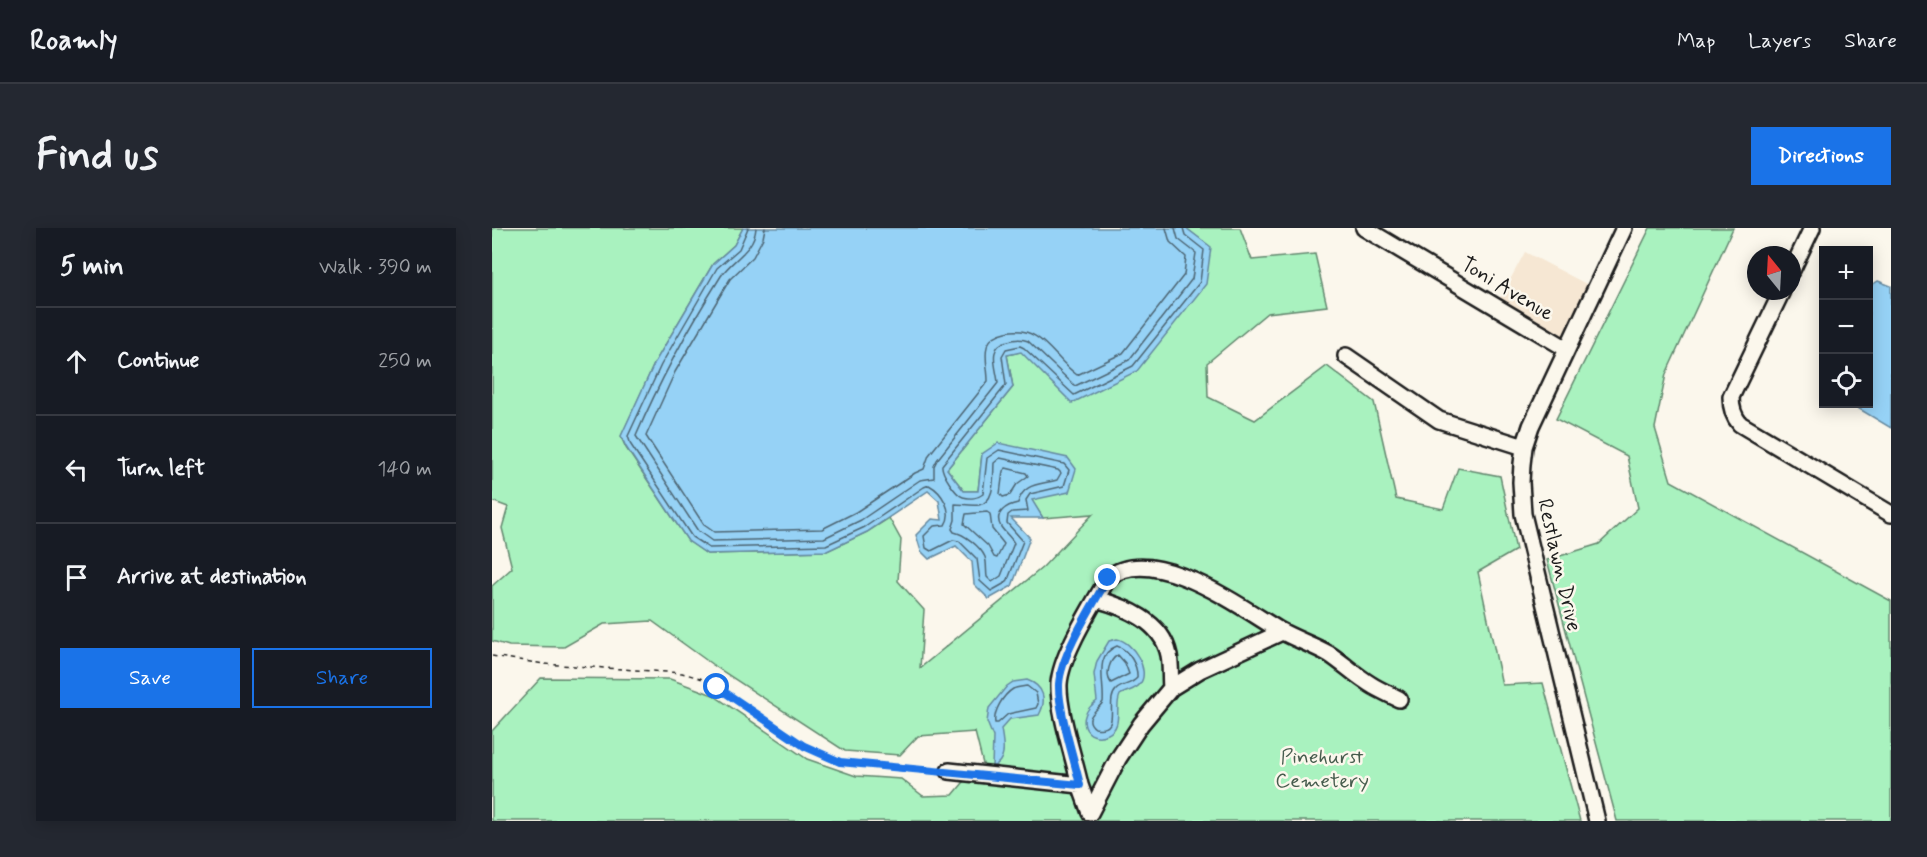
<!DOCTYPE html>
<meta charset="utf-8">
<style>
body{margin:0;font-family:Mynerve,sans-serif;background:#242831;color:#f1f3f6}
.controls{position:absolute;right:18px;top:18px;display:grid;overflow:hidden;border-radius:0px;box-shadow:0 3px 15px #0003}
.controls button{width:54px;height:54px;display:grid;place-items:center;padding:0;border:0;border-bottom:2px solid #363941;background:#171b24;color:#f1f3f6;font:30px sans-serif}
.compass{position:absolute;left:1255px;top:18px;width:54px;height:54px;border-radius:50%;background:#171b24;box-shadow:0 3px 15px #0003;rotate:342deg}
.stop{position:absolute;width:18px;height:18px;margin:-14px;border:4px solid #1a73e8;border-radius:50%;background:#fff}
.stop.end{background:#1a73e8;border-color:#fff;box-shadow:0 2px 6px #0008}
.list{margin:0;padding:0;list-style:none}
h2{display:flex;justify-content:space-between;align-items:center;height:78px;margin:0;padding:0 24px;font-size:26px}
h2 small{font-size:20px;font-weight:400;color:#9ea1a6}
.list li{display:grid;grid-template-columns:39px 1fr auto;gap:18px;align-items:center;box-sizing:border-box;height:108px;padding:0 24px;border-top:2px solid #363941}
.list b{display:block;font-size:22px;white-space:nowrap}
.list em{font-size:20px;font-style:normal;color:#9ea1a6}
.actions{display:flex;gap:12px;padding:18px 24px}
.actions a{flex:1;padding:14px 0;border:2px solid #1a73e8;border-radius:0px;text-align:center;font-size:21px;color:#1a73e8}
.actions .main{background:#1a73e8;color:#fff}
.icon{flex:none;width:33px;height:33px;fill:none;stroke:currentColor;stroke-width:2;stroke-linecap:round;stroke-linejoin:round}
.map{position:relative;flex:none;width:1399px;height:593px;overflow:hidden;border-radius:0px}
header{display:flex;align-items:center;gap:36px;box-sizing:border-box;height:84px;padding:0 30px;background:#171b24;border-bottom:2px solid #363941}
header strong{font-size:28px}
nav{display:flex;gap:33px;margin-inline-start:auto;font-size:21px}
.intro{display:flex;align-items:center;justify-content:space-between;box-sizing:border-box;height:144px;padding:0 36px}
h1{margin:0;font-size:42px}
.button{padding:15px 27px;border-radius:0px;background:#1a73e8;color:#fff;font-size:21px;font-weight:700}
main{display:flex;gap:36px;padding:0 36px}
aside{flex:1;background:#171b24;border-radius:0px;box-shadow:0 3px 15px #0003}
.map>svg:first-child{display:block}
</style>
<header>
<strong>Roamly</strong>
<nav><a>Map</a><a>Layers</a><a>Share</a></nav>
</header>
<div class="intro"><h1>Find us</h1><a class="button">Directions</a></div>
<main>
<aside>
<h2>5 min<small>Walk · 390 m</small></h2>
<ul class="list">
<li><svg class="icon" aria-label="ahead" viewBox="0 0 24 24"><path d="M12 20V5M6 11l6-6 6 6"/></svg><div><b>Continue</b></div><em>250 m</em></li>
<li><svg class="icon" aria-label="left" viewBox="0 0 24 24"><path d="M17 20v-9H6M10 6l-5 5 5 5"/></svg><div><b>Turn left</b></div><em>140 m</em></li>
<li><svg class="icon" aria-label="arrive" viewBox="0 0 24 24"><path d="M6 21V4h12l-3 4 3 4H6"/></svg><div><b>Arrive at destination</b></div></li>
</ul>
<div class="actions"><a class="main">Save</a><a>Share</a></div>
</aside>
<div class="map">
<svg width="1399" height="593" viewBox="0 0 1399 593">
<rect width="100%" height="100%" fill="#fbf7ec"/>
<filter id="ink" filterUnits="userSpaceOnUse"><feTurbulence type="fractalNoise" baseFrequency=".0167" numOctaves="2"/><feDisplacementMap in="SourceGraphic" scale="12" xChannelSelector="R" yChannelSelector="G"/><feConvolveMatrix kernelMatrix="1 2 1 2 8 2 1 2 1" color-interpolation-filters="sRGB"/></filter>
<g filter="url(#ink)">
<!-- built -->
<path fill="#f6e7d3" d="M1033 24 1098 58 1071 112 1006 74Z"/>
<!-- green -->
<path fill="#a9f2bf" stroke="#62876e" stroke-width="1.5" d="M0 0H251L242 17 221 36 163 134 129 209 134 220 196 313 215 326 335 323 375 304 397 290 409 312 406 353 432 382 428 440 551 339 601 286 551 290 539 272 490 226 486 263H472L455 241 521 159 515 127 528 124 718 19 694 0H748L760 32 823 26 835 78 775 85 715 135 716 169 763 192 835 138 882 174 904 271 951 281 966 240 1008 248 1024 322 986 344 1010 457 1051 455 1088 593H0V503L49 450 178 451 221 467 315 531 364 548 409 551 431 568 461 567 476 549 495 552 483 504 426 508 408 527 353 523 221 437 160 393 112 396 72 419 17 418 0 413V358L20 340 10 300 16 279 0 273Z
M1158 0H1241L1174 146 1163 200 1179 253 1399 373V593H1125L1055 332 1107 316 1146 280 1135 228 1064 191Z"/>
<!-- water -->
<path fill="#96d2f6" stroke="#65899f" stroke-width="1.5" d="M251 0H694L719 19 714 56 645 143 580 175 529 124 515 127 521 159 455 241 472 263H486L490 226 506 215 576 230 584 241 577 264 540 272 551 290H519L538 310 520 358 497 371 482 356 480 334 464 318 437 331 429 323 424 307 440 291 450 292 447 273 436 263 375 304 335 323 215 326 196 313 134 219 129 208 163 134 221 36 242 17Z
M1386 53 1399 58V200L1359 176H1376L1377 59Z
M625 411C640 413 659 442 648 456 644 462 634 463 628 467 622 479 632 498 616 506 594 516 581 489 605 473L602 446 605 433 617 413Z
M535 452C552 458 555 472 547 487L518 491 509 501C511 514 516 533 500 539L501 509 495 494 497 480 515 458 521 454Z"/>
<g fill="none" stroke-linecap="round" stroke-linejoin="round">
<!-- shore -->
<path stroke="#4d6573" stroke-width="1.5" d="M256 0 247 21 225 40 169 137 136 208 139 217 200 309 217 320 334 317 373 299 432 259 437 257C450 264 462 283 453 297L442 298 432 308 434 320 439 323 461 312 467 313 485 331 488 353 499 363 515 354 531 313 515 295 516 287 520 284 536 283 534 272 538 266 572 258 577 242 572 236 507 222 495 230 491 266C486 270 478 271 471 269 464 267 449 245 450 237L514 157 510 128 514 121 528 118 532 120 582 167 641 138 708 54 712 22 693 7 691 0
M264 0C262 23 240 31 229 48 197 99 168 152 144 208L206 303 220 313 332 310 369 292 428 252 442 250V238L445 232 506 155C505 140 494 118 516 113 523 111 529 110 536 113L583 158 637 132 700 51 704 25 686 11 683 0
M273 0 271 10 261 29 238 51 183 144 154 208 212 297 222 304 330 301 364 284 423 245 432 241 437 227 496 153C496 133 485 110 514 104 549 96 560 129 585 147L631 125 692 47 694 29 678 14 674 0
M508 230 566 242 569 245 565 252C547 257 531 255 526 275 515 277 501 285 509 299 513 305 519 309 522 315L509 348 500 354 495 349C494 343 495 335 493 329 488 318 472 306 462 304L460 301 463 292V276C470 276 479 278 487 277 504 274 501 248 502 235Z
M514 240 534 245 536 248 525 256 518 267 511 269 508 266 511 243Z
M495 284 498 286 500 301 512 316 505 330 502 329 496 318 472 296 474 286Z
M625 418C637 422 646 438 645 450 639 457 630 456 624 462 612 474 631 505 603 500 590 490 605 483 611 474 613 455 601 427 625 418Z
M626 427 633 435 637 446 619 455C613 447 617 432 626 427Z
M535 458 544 465 546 476 544 480 516 486 506 495H503C501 484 511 467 521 461 525 459 530 459 535 458Z"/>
<!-- minor casing -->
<g stroke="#1c1c1c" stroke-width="20">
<path id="minor" d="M872 0 1075 121
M1300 42 1320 0
M1290 63 1239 169C1239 180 1241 188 1248 196L1399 286
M854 128 947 192 1032 219
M604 371C633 379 670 393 677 427 679 437 678 449 679 460
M457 543 588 557C582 530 566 482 567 456 569 426 601 377 616 350 660 314 747 378 787 402 803 411 821 417 837 426 851 435 863 447 878 456 887 462 897 466 907 471
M588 557 598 585 626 531 649 496 679 460 708 442 790 404
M1105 593 1031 286 1029 254 1030 236 1032 219 1039 198 1132 0"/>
</g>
<!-- path -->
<path stroke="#1c1c1c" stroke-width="1.5" stroke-dasharray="4.5 4.5" stroke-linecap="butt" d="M0 428 52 436 190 445 208 450 225 460 312 518 348 534 444 542"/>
<!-- minor -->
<use href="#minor" stroke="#fbf7ec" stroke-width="15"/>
</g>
</g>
<g fill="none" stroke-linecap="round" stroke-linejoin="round" filter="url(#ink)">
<!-- route -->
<path stroke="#1a73e8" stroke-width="8" d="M225 459 312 518 348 534 588 557C582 530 566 482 567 456 569 426 601 377 616 350"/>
</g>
<g text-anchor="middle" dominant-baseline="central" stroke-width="5" stroke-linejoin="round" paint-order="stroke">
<!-- street labels -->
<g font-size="21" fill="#1c1c1c" stroke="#fbf7ec">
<text transform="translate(1015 61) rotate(31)">Toni Avenue</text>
<text transform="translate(1067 337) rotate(77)">Restlawn Drive</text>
</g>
<!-- park labels -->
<g font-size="21" fill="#465c4d" stroke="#fbf7ec">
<text x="830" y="529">Pinehurst<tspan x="830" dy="24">Cemetery</tspan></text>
</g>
</g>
</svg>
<div class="controls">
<button>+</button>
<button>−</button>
<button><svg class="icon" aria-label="locate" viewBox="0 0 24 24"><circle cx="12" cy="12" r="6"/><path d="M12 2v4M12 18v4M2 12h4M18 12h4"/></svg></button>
</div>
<svg class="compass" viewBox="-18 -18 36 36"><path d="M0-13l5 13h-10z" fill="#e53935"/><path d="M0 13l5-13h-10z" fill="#9ea1a6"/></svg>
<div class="stop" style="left:225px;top:459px"></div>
<div class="stop end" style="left:616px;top:350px"></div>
</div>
</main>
